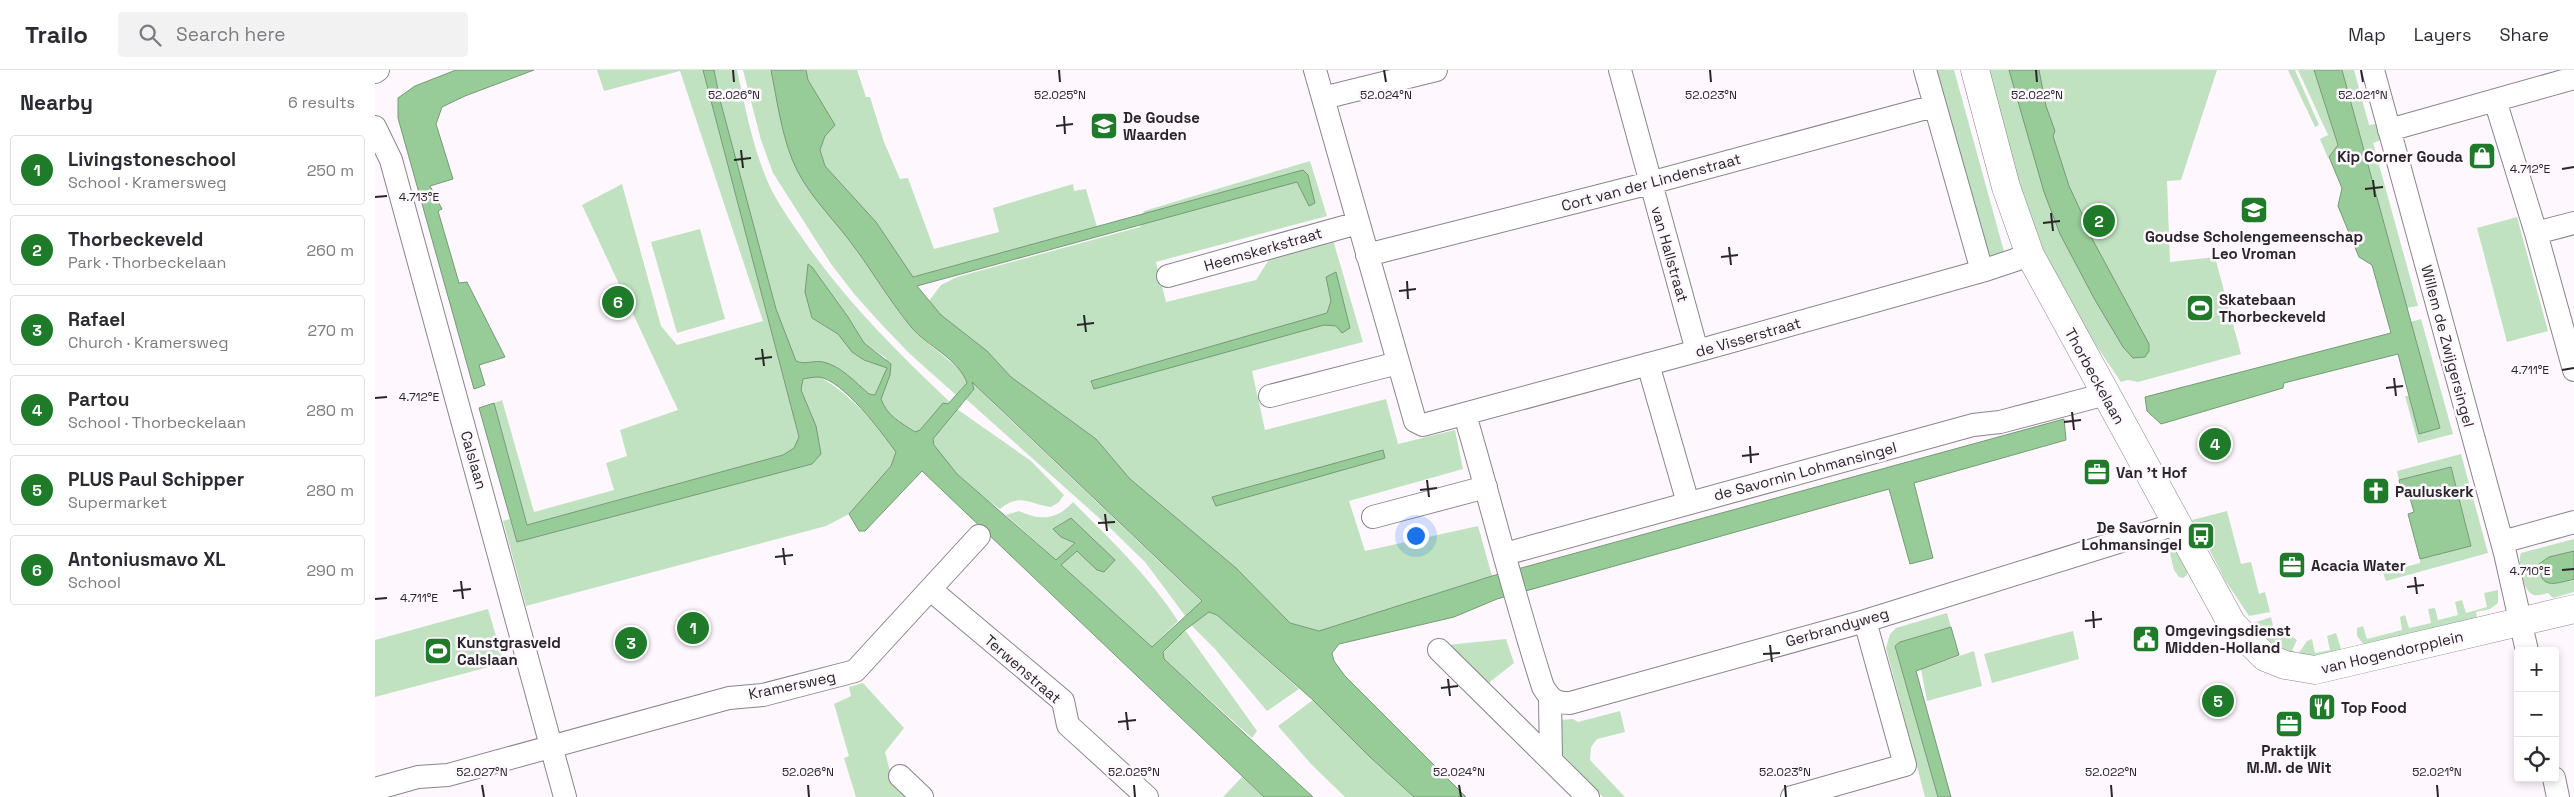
<!DOCTYPE html>
<meta charset="utf-8">
<style>
body{margin:0;font-family:"Space Grotesk",sans-serif;background:#f2f2f3;color:#2b2b33}
.controls{position:absolute;right:15px;bottom:15px;display:grid;overflow:hidden;border-radius:5px;box-shadow:0 2px 8px #0003}
.controls button{width:45px;height:45px;display:grid;place-items:center;padding:0;border:0;border-bottom:1px solid #e1e1e2;background:#fff;color:#2b2b33;font:25px sans-serif}
.you{position:absolute;left:1040px;top:465px;width:18px;height:18px;margin:-12px;border:4px solid #fff;border-radius:50%;background:#1a73e8;box-shadow:0 0 0 8px #1a73e833}
.badge{display:grid;place-items:center;width:32px;height:32px;border-radius:50%;background:#1f7b2a;color:#fff;font-size:16px;font-weight:700}
.pin{position:absolute;translate:-50% -50%;border:2px solid #fff;box-shadow:0 1px 5px #0006}
.list{margin:0;padding:0;list-style:none}
h2{display:flex;justify-content:space-between;align-items:center;height:65px;margin:0;padding:0 20px;font-size:21px}
h2 small{font-size:16px;font-weight:400;color:#7c7c81}
.list li{display:grid;grid-template-columns:32px 1fr auto;gap:15px;align-items:center;box-sizing:border-box;height:70px;margin:0 10px 10px;padding:0 10px;border:1px solid #e1e1e2;border-radius:5px}
.list b{display:block;font-size:19px;white-space:nowrap}
.list p{margin:0;font-size:16px;white-space:nowrap;color:#7c7c81}
.list em{font-size:16px;font-style:normal;color:#7c7c81}
.icon{flex:none;width:28px;height:28px;fill:none;stroke:currentColor;stroke-width:2;stroke-linecap:round;stroke-linejoin:round}
.map{position:relative;flex:none;width:2199px;height:727px;overflow:hidden}
header{display:flex;align-items:center;gap:30px;box-sizing:border-box;height:70px;padding:0 25px;background:#fff;border-bottom:1px solid #e1e1e2}
header strong{font-size:24px}
nav{display:flex;gap:28px;margin-inline-start:auto;font-size:18px}
.search{width:350px;height:45px;background:#f2f2f3;display:flex;align-items:center;gap:12px;box-sizing:border-box;padding:0 18px;border-radius:5px;color:#7c7c81;font-size:19px}
main{display:flex}
aside{flex:1;background:#fff}
.map>svg:first-child{display:block}
</style>
<header>
<strong>Trailo</strong>
<div class="search"><svg class="icon" aria-label="search" viewBox="0 0 24 24"><circle cx="10" cy="10" r="6"/><path d="M15 15l6 6"/></svg>Search here</div>
<nav><a>Map</a><a>Layers</a><a>Share</a></nav>
</header>
<main>
<aside>
<h2>Nearby<small>6 results</small></h2>
<ul class="list">
<li><span class="badge">1</span><div><b>Livingstoneschool</b><p>School · Kramersweg</p></div><em>250 m</em></li>
<li><span class="badge">2</span><div><b>Thorbeckeveld</b><p>Park · Thorbeckelaan</p></div><em>260 m</em></li>
<li><span class="badge">3</span><div><b>Rafael</b><p>Church · Kramersweg</p></div><em>270 m</em></li>
<li><span class="badge">4</span><div><b>Partou</b><p>School · Thorbeckelaan</p></div><em>280 m</em></li>
<li><span class="badge">5</span><div><b>PLUS Paul Schipper</b><p>Supermarket</p></div><em>280 m</em></li>
<li><span class="badge">6</span><div><b>Antoniusmavo XL</b><p>School</p></div><em>290 m</em></li>
</ul>
</aside>
<div class="map">
<svg width="2199" height="727" viewBox="0 0 2199 727">
<rect width="100%" height="100%" fill="#fef7fe"/>
<!-- green -->
<path fill="#c0e2c0" d="M222 0H328L424 368 419 378 408 385 152 455 119 333 127 330 159 442 239 420 231 393 252 386 245 360 303 340 207 135 247 114 286 256 302 275 388 251 305 1 229 21Z
M339 0H362C371 40 378 80 395 117 405 137 419 156 432 175 473 233 523 283 575 332L545 360 540 362C526 353 506 344 505 325L515 305 511 288 489 273 473 247 437 197V248L463 264 489 290 512 298 500 325 494 324C481 313 465 295 448 292 439 290 430 295 421 291L401 239 345 30Z
M368 0H396L407 52 417 89 426 107 474 170 526 245 543 265 589 303 592 313 581 325 535 284 508 256 480 225 456 194 398 103 386 70Z
M431 0H482L491 27H495L509 72 525 109 533 108 559 179 624 162 618 138 698 114 699 121 711 119 722 157 538 207 501 152 450 96 445 80 450 66 459 55 433 10Z
M1561 0H1579L1630 185 1614 189Z
M1611 0H1842L1806 110 1792 111 1795 192 1840 187 1866 284 1763 312 1753 310 1746 312 1697 240 1657 159Z
M1913 0H1920L1944 55 1940 57Z
M1923 0H1939L1963 75 1953 88 1945 69 1953 65Z
M1967 0H1979L1994 55 2001 54 2006 70 1998 73 2043 236 2031 238Z
M935 91 952 146 781 192 791 232 881 210 895 188 958 170 988 272 877 301 890 360 1011 329 1023 374 1080 360 1088 399 974 431 990 481 1103 456 1117 506 944 561 914 553 861 498 755 409 721 369 636 307 612 281 566 245 554 231 566 215 582 207 765 157 769 141Z
M2142 147 2173 261 2132 272 2102 158Z
M325 159 350 249 302 263 276 172Z
M2046 249 2078 364 2043 373 2030 326H2034L2044 364 2065 358 2035 252Z
M445 307C478 326 499 353 521 382L516 396 474 444 451 456 151 536 128 451 135 449 142 472 437 394 441 356 426 320 428 309Z
M597 310 621 336 827 532 811 547 770 492 733 456 591 329 599 319Z
M582 339 656 391 689 425 684 432 676 437C655 435 645 422 625 439 608 427 560 389 558 369Z
M2086 384 2113 483 2011 511 2008 503 2045 493V489L2096 476 2076 397 2024 410 2022 401Z
M698 432C736 470 774 506 803 551L777 577 686 495 702 480 696 448 678 459 686 467 700 473 681 490 631 445 644 441C667 451 681 450 698 432Z
M1852 441 1866 494 1876 492 1884 524 1890 522 1895 542 1874 546 1850 510 1834 479 1838 476 1832 465 1827 467 1817 450Z
M2199 469V522L2178 528 2173 523C2168 524 2161 527 2157 524 2148 520 2142 491 2146 483Z
M1797 472 1812 498V505L1808 508 1804 507 1799 500 1793 476Z
M2123 520V533L2115 539 2101 542 2102 548 1989 575 1982 566V558L1988 556 1992 569 2027 560 2025 547 2030 545 2034 558 2056 553 2053 539 2060 538 2063 550 2083 545 2080 532 2087 530 2091 543 2112 537 2109 523Z
M113 539 129 593 0 627V570Z
M834 542 842 545 924 619 892 641 840 579 816 555Z
M1572 543 1576 557 1525 572 1520 576 1563 727H1550L1511 578 1515 564 1521 558Z
M1896 547 1901 568 1914 565 1922 570 1917 580 1923 584 1932 571 1937 569 1940 583 1955 580 1952 566 1961 563 1967 582 1939 589 1905 581 1873 555Z
M810 560 882 661 877 668 789 589 788 583Z
M1698 561 1704 589 1617 613 1609 584Z
M1131 569 1139 593 1111 615 1072 575Z
M1599 581 1607 616 1552 631 1546 599Z
M488 613 529 658 510 682 517 709 535 727H481L469 688 474 686 459 634 476 626 474 617Z
M938 630 995 687 1039 727H970L936 694 903 656Z
M1245 641 1250 662 1222 669 1216 677 1215 690 1250 727H1228L1186 683 1184 650 1198 649 1203 652Z
M867 707 889 727H848Z"/>
<!-- water -->
<path fill="#97cc98" stroke="#769a76" fill-rule="evenodd" d="M81 0H159L90 26 67 37 61 54 78 109 55 116 67 139 63 141 84 213 92 212 130 287 104 295 110 315 99 319 23 48V28L40 16Z
M328 0H339L345 30 401 239 421 291C430 295 439 290 448 292 465 295 481 313 494 324L500 325 512 298 489 290 477 282 463 264 437 248 430 222 433 194 437 197 473 247 489 273 516 294 515 305 506 329C512 346 525 352 540 362L545 360 568 333 573 334 592 313C584 289 552 276 536 257 514 230 496 199 474 170 454 144 429 120 417 89 406 61 402 30 396 0H431L433 10 460 55 450 66 445 80 450 96 501 152 538 207 928 100 933 105 940 133 934 136 922 112 542 216 566 245 612 281 636 307 721 369 755 409 861 498 915 553 944 561 1117 506 1689 349 1691 370 1539 413 1558 488 1535 494 1514 419 1122 529 1079 547 964 574 957 583 959 591 970 606 1091 727H1039L995 687 938 630 842 545 834 542 810 560 788 582 789 589 938 727H889L547 401 490 461H484L474 444 516 396 521 382C507 363 468 310 444 307 439 307 433 308 428 309L426 320 441 356 446 384 437 394 142 472 104 338 119 333 152 455 408 385 419 378 424 367ZM597 312 827 531 777 577 686 495 702 481 722 500 729 502 740 490 696 448 678 459 686 467 700 473 681 490 582 404 559 375 558 369 599 319Z
M1634 0H1664L1671 36 1680 61 1678 66 1694 116 1707 144 1708 152 1774 274V281L1770 287 1758 288 1748 277 1720 230 1685 164 1669 122Z
M1939 0H1967L2065 358 2044 364 2023 284 1909 313 1908 318 1786 354 1772 341 1770 327 2016 263 1997 195 1984 187 1963 136 1967 118 1954 87 1963 75Z
M961 202 975 258 967 263 961 256 949 255 719 319 716 311 952 243 956 231 951 207Z
M1008 380 1010 388 841 436 837 427Z
M2076 397 2096 476 2045 489 2033 444 2039 442 2033 421 2027 422 2024 410Z
M2199 481V509C2179 514 2165 520 2164 494L2174 487Z
M1576 557 1584 585 1541 601 1576 727H1563L1520 576 1525 572Z"/>
<g fill="none" stroke-linecap="round" stroke-linejoin="round">
<!-- minor casing -->
<g stroke="#8a848b" stroke-width="24">
<path id="minor" d="M940 0 1040 351 1048 355 1322 281 1607 201 1655 185
M1245 0 1322 281
M1550 0 1607 201
M1998 0 2130 483 2152 581
M0 2 3 0
M948 28 1061 0
M2120 30 2161 163 2199 300
M0 57 16 90 190 727
M2014 60 2199 8
M2161 163 2199 153
M992 185 1275 113 1559 36
M793 206 983 153
M1273 294 1313 433
M895 326 1023 293
M1090 345C1117 436 1139 527 1168 617 1176 630 1180 633 1195 633L1490 551 1801 454
M998 447 1111 417
M2127 472 2199 452
M1130 484 1598 355 1625 352 1731 324
M556 520 688 631 693 655 772 727
M1064 580 1213 727
M1175 629 1176 689
M525 706 547 727
M2179 708 2183 727
M0 719 43 707 73 705 354 628 388 625 480 601 604 466
M1417 727 1530 695 1490 551"/>
</g>
<!-- major casing -->
<g stroke="#8a848b" stroke-width="29">
<path id="major" d="M1600 0 1631 117 1655 185 1857 554 1890 587 1910 595 1940 600 2199 539"/>
</g>
<!-- minor -->
<use href="#minor" stroke="#fff" stroke-width="22"/>
<!-- major -->
<use href="#major" stroke="#fff" stroke-width="28"/>
</g>
<!-- ticks -->
<path fill="none" stroke="#282628" stroke-width="2" d="M358 0 359 12M684 0 685 12M1009 0 1011 12M1335 0 1336 12M1661 0 1662 12M1986 0 1988 12M689 46 690 64M681 56 698 54M366 80 368 98M359 90 376 88M2187 99 2199 97M1998 110 2000 127M1990 119 2008 117M0 127 12 126M1676 143 1678 161M1668 153 1685 151M1354 177 1356 195M1346 187 1363 185M1032 211 1033 229M1024 221 1041 219M709 245 711 262M702 255 719 253M387 279 389 296M380 289 397 287M2187 300 2199 298M2019 308 2021 326M2011 318 2028 316M0 328 12 327M1697 342 1699 360M1689 352 1706 350M1375 376 1376 393M1367 386 1384 384M1052 410 1054 427M1045 420 1062 418M730 444 732 461M723 453 740 452M408 478 410 495M400 487 418 485M2187 500 2199 499M2040 507 2042 524M86 511 88 529M2032 517 2049 515M78 521 96 519M0 529 12 528M1718 541 1719 558M1710 551 1727 549M1395 575 1397 592M1388 584 1405 583M1073 609 1075 626M1066 618 1083 616M751 642 753 660M743 652 761 650M107 715 109 727M433 715 434 727M759 715 760 727M1084 715 1086 727M1410 715 1411 727M1736 715 1737 727M2062 715 2063 727"/>
<!-- icons -->
<defs>
<g id="school-square" transform="scale(1.4375)"><rect x="-9" y="-9" width="18" height="18" rx="4" fill="#1f7b2a" stroke="#fef7fe"/><path d="M0-5L7-2L0 1L-7-2ZM-4 1L0 2.5L4 1V4Q0 6-4 4Z" fill="#fff"/></g>
<g id="shop-square" transform="scale(1.4375)"><rect x="-9" y="-9" width="18" height="18" rx="4" fill="#1f7b2a" stroke="#fef7fe"/><path d="M-5-2.5h2.3a2.7 3.5 0 0 1 5.4 0H5L5.5 6h-11ZM-1.5-2.5h3a1.5 2.3 0 0 0-3 0Z" fill="#fff"/></g>
<g id="stadium-square" transform="scale(1.4375)"><rect x="-9" y="-9" width="18" height="18" rx="4" fill="#1f7b2a" stroke="#fef7fe"/><path d="M0-5a6.5 5 0 1 0 0 10a6.5 5 0 1 0 0-10ZM-3.5-1.8h7v3.6h-7Z" fill="#fff"/></g>
<g id="office-square" transform="scale(1.4375)"><rect x="-9" y="-9" width="18" height="18" rx="4" fill="#1f7b2a" stroke="#fef7fe"/><path d="M-6-3h4V-5.5h4V-3h4V5H-6ZM-1-4.5V-3h2v-1.5ZM-6 0V1H6V0Z" fill="#fff"/></g>
<g id="church-square" transform="scale(1.4375)"><rect x="-9" y="-9" width="18" height="18" rx="4" fill="#1f7b2a" stroke="#fef7fe"/><path d="M-1.2-6h2.4v3.5h3.3v2.4h-3.3V6h-2.4V-.1h-3.3v-2.4h3.3Z" fill="#fff"/></g>
<g id="bus-square" transform="scale(1.4375)"><rect x="-9" y="-9" width="18" height="18" rx="4" fill="#1f7b2a" stroke="#fef7fe"/><path d="M-5-6H5V4H4V6H2V4H-2V6H-4V4H-5ZM-3.5-4V0h7V-4ZM-3.5 1.2v1.5H-2V1.2ZM2 1.2v1.5H3.5V1.2Z" fill="#fff"/></g>
<g id="civic-square" transform="scale(1.4375)"><rect x="-9" y="-9" width="18" height="18" rx="4" fill="#1f7b2a" stroke="#fef7fe"/><path d="M-.6-6.5H3V-4.5H.6V-3L4-1V1h2V6H-6V1h2V-1L-.6-3ZM-1.2 2.5V6h2.4V2.5Z" fill="#fff"/></g>
<g id="restaurant-square" transform="scale(1.4375)"><rect x="-9" y="-9" width="18" height="18" rx="4" fill="#1f7b2a" stroke="#fef7fe"/><path d="M-5-6h1v4h1v-4h1v4h1v-4h1v5L-1.5 .5V6h-2V.5L-5-1ZM5-6V6H3V1.5H1.5Q1.5-4 5-6Z" fill="#fff"/></g>
</defs>
<g fill-rule="evenodd">
<use href="#school-square" x="729" y="56"/>
<use href="#shop-square" x="2107" y="86"/>
<use href="#school-square" x="1879" y="140"/>
<use href="#stadium-square" x="1825" y="238"/>
<use href="#office-square" x="1722" y="402"/>
<use href="#church-square" x="2001" y="421"/>
<use href="#bus-square" x="1826" y="466"/>
<use href="#office-square" x="1917" y="495"/>
<use href="#civic-square" x="1771" y="569"/>
<use href="#stadium-square" x="63" y="581"/>
<use href="#restaurant-square" x="1947" y="637"/>
<use href="#office-square" x="1914" y="654"/>
</g>
<g text-anchor="middle" dominant-baseline="central" stroke-width="5" stroke-linejoin="round" paint-order="stroke">
<!-- poi labels -->
<g font-size="15" font-weight="bold" fill="#282628" stroke="#fef7fe" text-anchor="start">
<text x="748" y="47">De Goudse<tspan x="748" dy="17">Waarden</tspan></text>
<text x="2088" y="86" text-anchor="end">Kip Corner Gouda</text>
<text x="1879" y="166" text-anchor="middle">Goudse Scholengemeenschap<tspan x="1879" dy="17">Leo Vroman</tspan></text>
<text x="1844" y="229">Skatebaan<tspan x="1844" dy="17">Thorbeckeveld</tspan></text>
<text x="1741" y="402">Van 't Hof</text>
<text x="2020" y="421">Pauluskerk</text>
<text x="1807" y="457" text-anchor="end">De Savornin<tspan x="1807" dy="17">Lohmansingel</tspan></text>
<text x="1936" y="495">Acacia Water</text>
<text x="1790" y="560">Omgevingsdienst<tspan x="1790" dy="17">Midden-Holland</tspan></text>
<text x="82" y="572">Kunstgrasveld<tspan x="82" dy="17">Calslaan</tspan></text>
<text x="1966" y="637">Top Food</text>
<text x="1914" y="680" text-anchor="middle">Praktijk<tspan x="1914" dy="17">M.M. de Wit</tspan></text>
</g>
<!-- street labels -->
<g font-size="15" fill="#282628" stroke="#fef7fe">
<text transform="translate(1276 112) rotate(-15)">Cort van der Lindenstraat</text>
<text transform="translate(888 179) rotate(-16)">Heemskerkstraat</text>
<text transform="translate(1295 184) rotate(74)">van Hallstraat</text>
<text transform="translate(1373 267) rotate(-16)">de Visserstraat</text>
<text transform="translate(2073 276) rotate(75)">Willem de Zwijgersingel</text>
<text transform="translate(1720 306) rotate(61)">Thorbeckelaan</text>
<text transform="translate(99 390) rotate(74)">Calslaan</text>
<text transform="translate(1430 401) rotate(-15)">de Savornin Lohmansingel</text>
<text transform="translate(1462 557) rotate(-16)">Gerbrandyweg</text>
<text transform="translate(2017 582) rotate(-13)">van Hogendorpplein</text>
<text transform="translate(648 599) rotate(41)">Terwenstraat</text>
<text transform="translate(417 615) rotate(-12)">Kramersweg</text>
</g>
</g>
<g font-size="12" text-anchor="middle" fill="#282628" stroke="#fef7fe" stroke-width="5" stroke-linejoin="round" paint-order="stroke">
<text x="359" y="29">52.026°N</text>
<text x="685" y="29">52.025°N</text>
<text x="1011" y="29">52.024°N</text>
<text x="1336" y="29">52.023°N</text>
<text x="1662" y="29">52.022°N</text>
<text x="1988" y="29">52.021°N</text>
<text x="2155" y="103">4.712°E</text>
<text x="44" y="131">4.713°E</text>
<text x="2155" y="304">4.711°E</text>
<text x="44" y="331">4.712°E</text>
<text x="2155" y="505">4.710°E</text>
<text x="44" y="532">4.711°E</text>
<text x="107" y="706">52.027°N</text>
<text x="433" y="706">52.026°N</text>
<text x="759" y="706">52.025°N</text>
<text x="1084" y="706">52.024°N</text>
<text x="1410" y="706">52.023°N</text>
<text x="1736" y="706">52.022°N</text>
<text x="2062" y="706">52.021°N</text>
</g>
</svg>
<div class="controls">
<button>+</button>
<button>−</button>
<button><svg class="icon" aria-label="locate" viewBox="0 0 24 24"><circle cx="12" cy="12" r="6"/><path d="M12 2v4M12 18v4M2 12h4M18 12h4"/></svg></button>
</div>
<div class="you"></div>
<div class="pin badge" style="left:318px;top:558px">1</div>
<div class="pin badge" style="left:1724px;top:151px">2</div>
<div class="pin badge" style="left:256px;top:573px">3</div>
<div class="pin badge" style="left:1840px;top:374px">4</div>
<div class="pin badge" style="left:1843px;top:631px">5</div>
<div class="pin badge" style="left:243px;top:232px">6</div>
</div>
</main>
